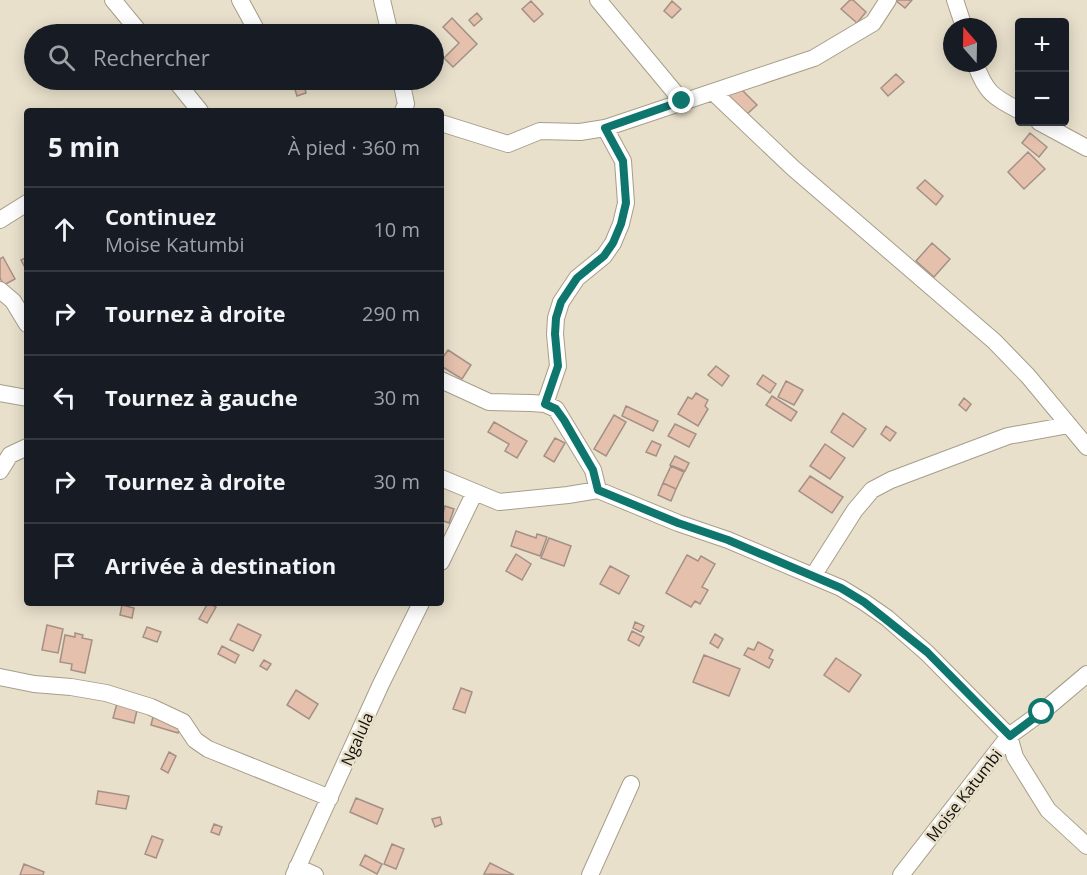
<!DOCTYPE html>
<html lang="fr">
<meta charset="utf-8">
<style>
body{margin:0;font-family:"Open Sans",sans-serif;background:#242831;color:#f1f3f6}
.controls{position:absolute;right:18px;top:18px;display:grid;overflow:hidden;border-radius:6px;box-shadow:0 3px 15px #0003}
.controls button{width:54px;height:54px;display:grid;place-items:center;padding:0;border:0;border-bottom:2px solid #363941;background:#171b24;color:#f1f3f6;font:30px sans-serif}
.compass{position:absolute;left:943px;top:18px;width:54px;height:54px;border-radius:50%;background:#171b24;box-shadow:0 3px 15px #0003;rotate:340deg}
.stop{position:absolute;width:18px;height:18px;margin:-14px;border:4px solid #0f766e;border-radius:50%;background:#fff}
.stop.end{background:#0f766e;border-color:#fff;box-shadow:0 2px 6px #0008}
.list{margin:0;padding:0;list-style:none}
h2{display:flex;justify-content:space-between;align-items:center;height:78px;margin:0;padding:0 24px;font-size:26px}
h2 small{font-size:20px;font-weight:400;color:#9ea1a6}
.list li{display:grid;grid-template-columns:39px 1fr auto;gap:18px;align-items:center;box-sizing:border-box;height:84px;padding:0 24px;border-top:2px solid #363941}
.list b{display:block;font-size:22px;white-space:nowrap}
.list p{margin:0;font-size:20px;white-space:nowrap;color:#9ea1a6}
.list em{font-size:20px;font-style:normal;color:#9ea1a6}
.icon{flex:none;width:33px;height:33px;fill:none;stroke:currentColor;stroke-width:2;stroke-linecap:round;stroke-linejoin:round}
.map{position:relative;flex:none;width:1087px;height:875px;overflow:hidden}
.search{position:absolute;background:#171b24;box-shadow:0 3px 15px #0003;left:24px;top:24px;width:420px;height:66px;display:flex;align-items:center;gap:15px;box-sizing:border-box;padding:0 21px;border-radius:33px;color:#9ea1a6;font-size:22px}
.panel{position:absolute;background:#171b24;box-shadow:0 3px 15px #0003;left:24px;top:108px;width:420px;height:498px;border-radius:6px}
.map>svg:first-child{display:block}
</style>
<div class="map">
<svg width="1087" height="875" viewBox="0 0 1087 875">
<rect width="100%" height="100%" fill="#e8e0cb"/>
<!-- building -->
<path fill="#e4c0ad" stroke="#a59085" stroke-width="1.5" d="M850 0H853L866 12 857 23 841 9Z
M895 0H912L905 8Z
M531 1 543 14 534 22 522 9Z
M672 1 681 9 672 18 664 11Z
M477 13 482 19 474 26 469 20Z
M452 18 477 44 453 67 444 58 459 43 443 27Z
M896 74 904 82 888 96 881 88Z
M139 80H154L155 81 147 88Z
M246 80H260L261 81 249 86Z
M292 80H303L306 93 297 96Z
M737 85 757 105 746 115 727 95Z
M1030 133 1047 147 1039 157 1022 143Z
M1028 152 1045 169 1024 189 1008 172Z
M925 180 943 196 936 205 917 188Z
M932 243 950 259 934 277 916 261Z
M3 257 15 279 4 285 0 278V259Z
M27 257V271L21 260Z
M448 350 471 365 462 379 441 366V360Z
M716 366 729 376 722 386 708 375Z
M763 375 776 384 770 393 757 384Z
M786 381 803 390 794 405 778 397Z
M696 393 708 400 705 406 708 409 698 426 678 414 688 397 692 399Z
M772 396 797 412 791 421 766 405Z
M964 398 971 404 966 411 959 405Z
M626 406 658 421 653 431 622 416Z
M843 413 866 429 853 447 831 432Z
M614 415 626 422 606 456 594 449Z
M494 422 527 441 517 458 505 451 509 444 488 432Z
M675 424 696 434 689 447 668 436Z
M886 426 896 433 890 441 881 434Z
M555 438 565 443 554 462 544 456Z
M652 441 661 445 656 456 646 452Z
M825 444 845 458 830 479 810 466Z
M675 456 689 463 685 471 670 465Z
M671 466 684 472 676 489 663 483Z
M810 476 843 497 832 513 799 491Z
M663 483 676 489 671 501 658 495Z
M445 506 454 509 449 523 441 520Z
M516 531 536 538 537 534 547 537 540 556 511 546Z
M549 538 571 546 564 566 541 558Z
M516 554 531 564 522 580 506 571Z
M687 555 698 561 701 556 715 564 702 587 708 590 700 604 695 601 691 607 666 593Z
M610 566 629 576 619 594 600 584Z
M208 603 216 607 207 623 199 619Z
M122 605 134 608 132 618 120 615Z
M635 622 644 626 641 632 633 628Z
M238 624 261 635 253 651 230 640Z
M47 625 63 629 58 653 42 650Z
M147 627 161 632 157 642 143 637Z
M632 631 644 637 639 646 628 640Z
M75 633 83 635 82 638 92 640 85 673 71 670 72 664 60 662 65 635 75 637Z
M715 634 723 639 718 648 710 643Z
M758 642 773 650 769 658 773 660 769 668 744 655 748 648 754 650Z
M222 646 239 655 235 663 218 654Z
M704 655 740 669 729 696 693 682Z
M836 658 861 675 849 692 824 675Z
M264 660 271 664 267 670 260 666Z
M461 688 472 692 465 713 453 709Z
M296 690 318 704 309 719 287 705Z
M118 700 138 706 134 723 113 718Z
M154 713 181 721 178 733 151 725Z
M169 752 176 756 168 773 161 769Z
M98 791 129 796 126 809 96 804Z
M356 798 383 809 377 824 350 812Z
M440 817 442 824 435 827 432 819Z
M214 824 222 827 219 835 211 832Z
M152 836 163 840 156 858 145 854Z
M392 844 404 849 396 869 384 864Z
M365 855 382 864 377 874 360 865Z
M490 863 514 875 484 874Z
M24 864 44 872 43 875H20Z"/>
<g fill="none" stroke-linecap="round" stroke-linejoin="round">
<!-- minor casing -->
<g stroke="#a69e8a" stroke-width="18">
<path id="minor" d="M113 0 141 34
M240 0 258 33
M382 0 390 34
M598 0 682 101
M955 0 964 27
M975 63C986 93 992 96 1020 111
M175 80 200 111
M401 80 406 104 403 111
M713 92 793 168 994 341 1028 376 1087 447
M1039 122 1087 148
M441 123 508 144 540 131 580 132 605 128 814 58 873 23 888 0
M0 220 27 203
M0 290 13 301 27 324
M441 380 489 402 531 403 545 404 556 409 593 470 598 490
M0 393 27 398
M545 404 558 366 555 334 556 318 561 302 577 278 604 256 613 243 621 224 626 203 623 161 605 128
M0 471 10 455 27 447
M441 478 499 502 568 495 598 490 678 523 728 540 841 588 864 602 887 618 927 653 1009 736 1015 757 1048 810 1087 846
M441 562 475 492
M813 576 855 510 872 490 891 480 1008 436 1069 425
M0 677 34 684 71 687 106 693 151 707 183 722 195 740 208 749 330 798
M297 867 315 875
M294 875 381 684 421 603
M590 875 631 784
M901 875 1009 736 1042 712 1087 674"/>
</g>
<!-- minor -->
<use href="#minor" stroke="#fff" stroke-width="16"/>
</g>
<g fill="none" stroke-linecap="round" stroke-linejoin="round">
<!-- route -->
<path stroke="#0f766e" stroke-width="8" d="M682 101 605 128 623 161 626 203 621 224 613 243 604 256 577 278 561 302 556 318 555 334 558 366 545 404 556 409 564 420 593 470 598 490 678 523 728 540 841 588 864 602 927 652 1010 736 1042 712"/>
</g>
<g text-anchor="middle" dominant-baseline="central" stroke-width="5" stroke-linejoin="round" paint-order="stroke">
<!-- street labels -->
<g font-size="16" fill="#131009" stroke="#e8e0cb">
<text transform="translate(357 739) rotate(-66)">Ngalula</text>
<text transform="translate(964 795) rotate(-52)">Moise Katumbi</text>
</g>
</g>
</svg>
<div class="controls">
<button>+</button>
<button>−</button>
</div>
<svg class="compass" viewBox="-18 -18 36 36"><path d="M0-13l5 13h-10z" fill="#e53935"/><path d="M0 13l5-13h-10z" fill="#9ea1a6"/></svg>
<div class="stop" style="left:1042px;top:712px"></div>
<div class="stop end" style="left:682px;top:101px"></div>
<div class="search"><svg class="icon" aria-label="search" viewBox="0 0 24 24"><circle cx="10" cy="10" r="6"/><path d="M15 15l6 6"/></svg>Rechercher</div>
<section class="panel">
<h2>5 min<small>À pied · 360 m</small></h2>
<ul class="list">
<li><svg class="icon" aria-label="ahead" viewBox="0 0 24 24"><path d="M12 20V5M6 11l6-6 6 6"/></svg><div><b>Continuez</b><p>Moise Katumbi</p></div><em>10 m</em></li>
<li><svg class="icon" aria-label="right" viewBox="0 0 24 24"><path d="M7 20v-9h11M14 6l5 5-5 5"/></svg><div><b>Tournez à droite</b></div><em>290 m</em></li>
<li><svg class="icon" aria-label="left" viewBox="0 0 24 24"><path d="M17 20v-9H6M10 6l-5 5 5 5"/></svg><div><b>Tournez à gauche</b></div><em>30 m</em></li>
<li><svg class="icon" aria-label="right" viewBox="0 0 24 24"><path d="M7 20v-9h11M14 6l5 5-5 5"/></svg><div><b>Tournez à droite</b></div><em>30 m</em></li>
<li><svg class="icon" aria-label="arrive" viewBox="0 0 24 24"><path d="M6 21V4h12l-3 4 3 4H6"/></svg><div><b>Arrivée à destination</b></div></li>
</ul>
</section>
</div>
